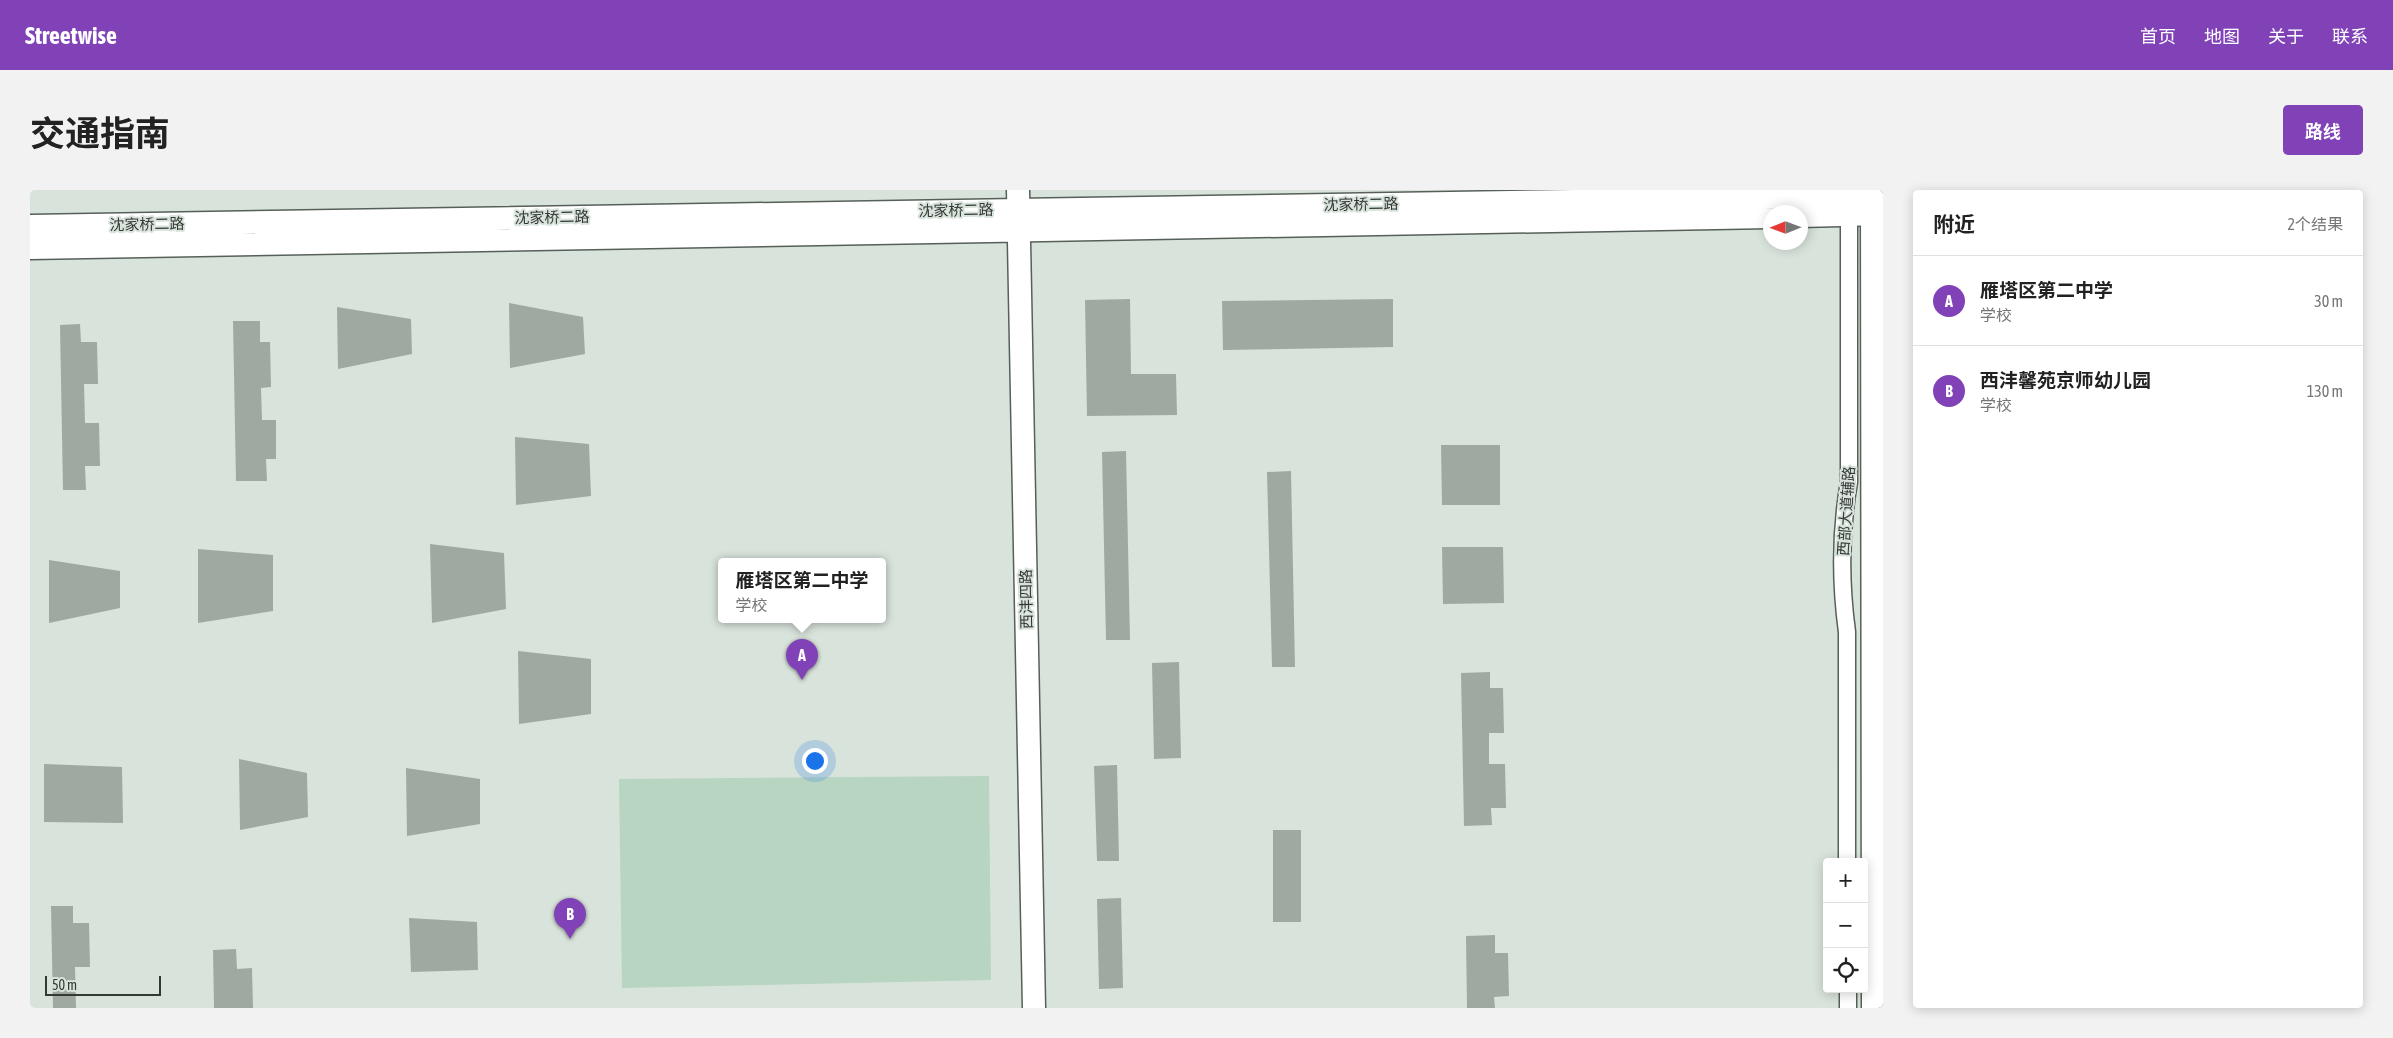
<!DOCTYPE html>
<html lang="zh">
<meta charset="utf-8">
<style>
body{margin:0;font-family:"Asap Condensed","Noto Sans SC",sans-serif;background:#f2f2f2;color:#222}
.controls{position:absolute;right:15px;bottom:15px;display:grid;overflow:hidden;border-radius:5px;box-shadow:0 2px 12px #0003}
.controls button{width:45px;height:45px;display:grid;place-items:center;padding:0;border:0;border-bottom:1px solid #e0e0e0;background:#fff;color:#222;font:25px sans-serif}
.compass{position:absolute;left:1733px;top:15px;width:45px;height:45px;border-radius:50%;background:#fff;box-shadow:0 2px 12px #0003;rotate:269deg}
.scale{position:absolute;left:15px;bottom:12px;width:116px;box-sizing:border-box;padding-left:5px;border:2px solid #343835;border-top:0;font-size:14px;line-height:18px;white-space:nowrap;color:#343835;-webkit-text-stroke:4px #d8e3db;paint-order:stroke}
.you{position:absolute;left:784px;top:570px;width:18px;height:18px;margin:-12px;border:4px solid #fff;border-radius:50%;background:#1a73e8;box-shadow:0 0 0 8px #1a73e833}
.badge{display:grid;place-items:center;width:32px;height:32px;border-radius:50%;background:#8142b7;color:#fff;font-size:16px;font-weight:700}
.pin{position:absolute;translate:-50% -41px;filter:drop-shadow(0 1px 2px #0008)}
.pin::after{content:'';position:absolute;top:26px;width:18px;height:15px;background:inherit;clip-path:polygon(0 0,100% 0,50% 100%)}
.popup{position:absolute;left:688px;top:368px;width:168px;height:65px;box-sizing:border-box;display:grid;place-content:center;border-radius:5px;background:#fff;filter:drop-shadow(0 1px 4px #0005);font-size:16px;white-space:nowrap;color:#767676}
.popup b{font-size:19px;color:#222}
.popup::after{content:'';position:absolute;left:50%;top:100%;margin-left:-10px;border:10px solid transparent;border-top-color:#fff}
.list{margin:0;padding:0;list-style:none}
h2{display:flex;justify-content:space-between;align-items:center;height:65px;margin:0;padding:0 20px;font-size:21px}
h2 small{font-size:16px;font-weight:400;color:#767676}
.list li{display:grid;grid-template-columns:32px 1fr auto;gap:15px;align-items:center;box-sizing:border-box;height:90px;padding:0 20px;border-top:1px solid #e0e0e0}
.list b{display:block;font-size:19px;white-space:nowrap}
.list p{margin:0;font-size:16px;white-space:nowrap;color:#767676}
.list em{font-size:16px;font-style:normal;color:#767676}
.icon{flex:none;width:28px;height:28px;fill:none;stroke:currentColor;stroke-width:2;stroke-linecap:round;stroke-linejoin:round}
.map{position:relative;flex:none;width:1853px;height:818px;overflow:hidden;border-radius:5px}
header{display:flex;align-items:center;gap:30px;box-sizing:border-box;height:70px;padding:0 25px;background:#8142b7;color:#fff}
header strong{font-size:24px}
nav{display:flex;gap:28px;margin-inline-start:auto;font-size:18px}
.intro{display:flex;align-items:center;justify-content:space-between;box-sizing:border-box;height:120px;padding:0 30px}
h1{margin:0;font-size:35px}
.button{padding:12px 22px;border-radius:5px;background:#8142b7;color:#fff;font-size:18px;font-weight:700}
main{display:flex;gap:30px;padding:0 30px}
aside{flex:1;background:#fff;border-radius:5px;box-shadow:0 2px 12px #0003}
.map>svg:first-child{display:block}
</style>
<header>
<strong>Streetwise</strong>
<nav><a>首页</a><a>地图</a><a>关于</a><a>联系</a></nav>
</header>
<div class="intro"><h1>交通指南</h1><a class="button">路线</a></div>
<main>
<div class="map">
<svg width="1853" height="818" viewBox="0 0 1853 818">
<rect width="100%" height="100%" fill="#d8e3db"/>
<!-- green -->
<path fill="#b8d5c1" d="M959 586 961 790 592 798 589 589Z"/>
<!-- building -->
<path fill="#9fa9a2" d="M1100 109 1101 184H1146L1147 225 1057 226 1055 110Z
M1363 109V157L1193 160 1192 111Z
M479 113 553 127 555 164 480 178Z
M307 117 381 129 382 164 308 179Z
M203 131H230V152H240L241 197 231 198 232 230H246V269H236L237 291H206Z
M50 134 51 152H67L68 194H54L55 233H69L70 276H55L56 300H33L30 135Z
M485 247 559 254 561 306 486 315Z
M1411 255H1470V315H1412Z
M1096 261 1100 450H1076L1072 262Z
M1261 281 1265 477H1242L1237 282Z
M400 354 474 363 476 419 402 433Z
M1412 357H1473L1474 413 1413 414Z
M168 359 243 365V421L168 433Z
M19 370 90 381V418L19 433Z
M488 461 561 469V524L489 534Z
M1149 472 1151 568 1124 569 1122 473Z
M1460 482V498H1473L1474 543H1459V574H1475L1476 618H1461L1462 635 1434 636 1431 483Z
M209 569 277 583 278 627 210 640Z
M14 574 92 577 93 633 14 632Z
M1087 575 1089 671H1067L1064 576Z
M376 578 450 589V634L377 646Z
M1243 640H1271V732H1243Z
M1091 708 1093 798 1069 799 1067 709Z
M21 716H43V733H59L60 777H45L46 818H23Z
M379 728 447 732 448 780 381 782Z
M1465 745V763H1478L1479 806 1464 807 1465 818H1437L1436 746Z
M206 759 207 779 222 778 223 818H184L183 760Z"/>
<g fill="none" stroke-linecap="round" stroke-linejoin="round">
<!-- street casing -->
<g stroke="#566059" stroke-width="19">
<path id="street" d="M1817 672V442C1810 390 1810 343 1819 292V15
M1818 799V818"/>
</g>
<!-- secondary casing -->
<g stroke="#566059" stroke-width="25">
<path id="secondary" d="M988 0 1004 818
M1770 26 1853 24
M0 36 1853 6
M0 58 1740 27"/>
</g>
<!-- primary casing -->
<g stroke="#566059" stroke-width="29">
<path id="primary" d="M1844 0 1845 818"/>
</g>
<!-- street -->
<use href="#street" stroke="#fff" stroke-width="16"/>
<!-- secondary -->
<use href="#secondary" stroke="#fff" stroke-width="22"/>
<!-- primary -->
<use href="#primary" stroke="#fff" stroke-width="26"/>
</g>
<g text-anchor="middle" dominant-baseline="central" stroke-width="4" stroke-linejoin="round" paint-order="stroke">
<!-- street labels -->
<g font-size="15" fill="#343835" stroke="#d8e3db">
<text transform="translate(1331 14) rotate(-1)">沈家桥二路</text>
<text transform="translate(926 20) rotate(-1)">沈家桥二路</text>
<text transform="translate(522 27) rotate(-1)">沈家桥二路</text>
<text transform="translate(117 34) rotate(-1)">沈家桥二路</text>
<text transform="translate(1816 321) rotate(-86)">西部大道辅路</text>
<text transform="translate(996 409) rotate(-91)">西沣四路</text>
</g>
</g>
</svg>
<div class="controls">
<button>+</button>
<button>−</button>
<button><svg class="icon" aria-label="locate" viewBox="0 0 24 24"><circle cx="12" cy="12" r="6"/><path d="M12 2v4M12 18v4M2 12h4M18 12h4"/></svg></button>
</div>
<svg class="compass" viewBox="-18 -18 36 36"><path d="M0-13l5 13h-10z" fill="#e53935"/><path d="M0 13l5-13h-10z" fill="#767676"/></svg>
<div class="scale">50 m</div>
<div class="you"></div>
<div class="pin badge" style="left:772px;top:490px">A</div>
<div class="popup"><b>雁塔区第二中学</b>学校</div>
<div class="pin badge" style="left:540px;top:749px">B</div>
</div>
<aside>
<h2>附近<small>2个结果</small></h2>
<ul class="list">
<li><span class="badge">A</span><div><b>雁塔区第二中学</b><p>学校</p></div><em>30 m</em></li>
<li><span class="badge">B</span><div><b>西沣馨苑京师幼儿园</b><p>学校</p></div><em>130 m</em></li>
</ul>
</aside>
</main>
